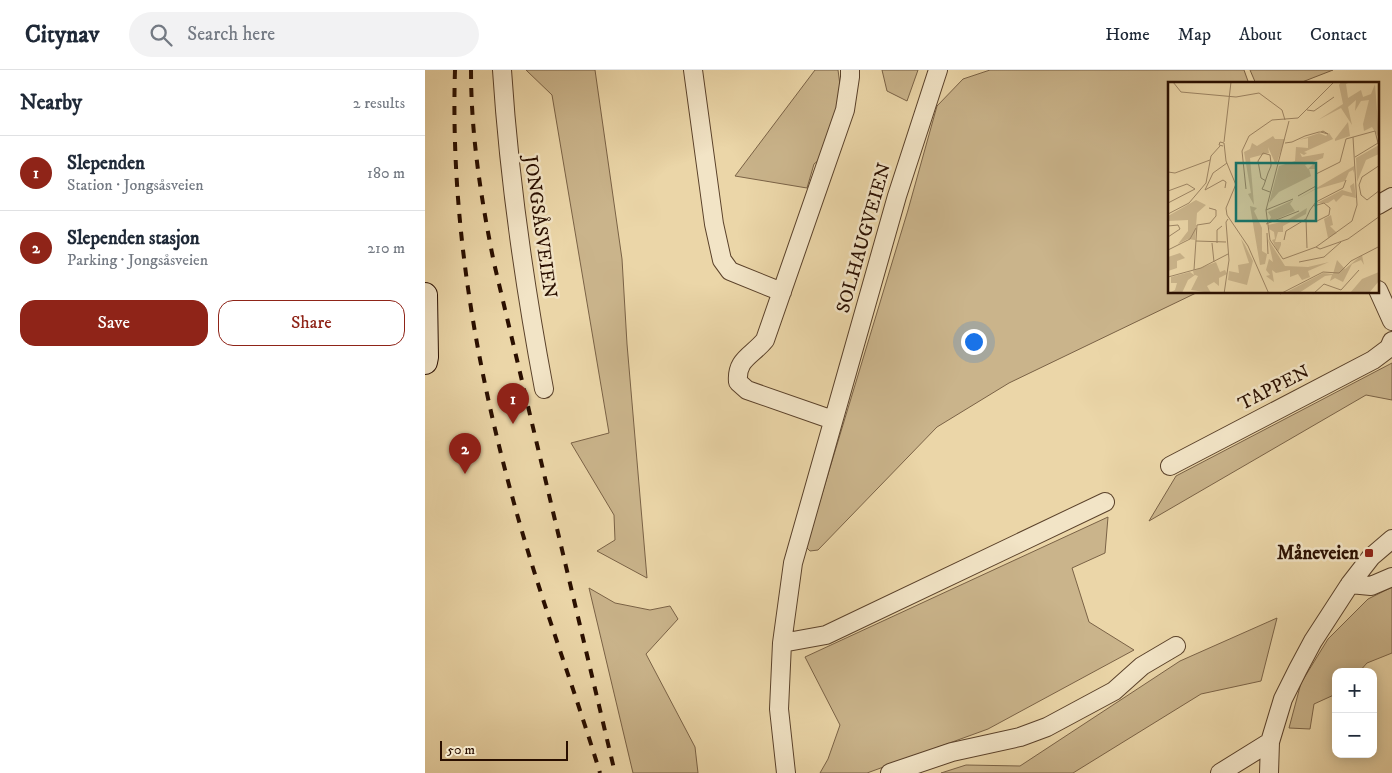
<!DOCTYPE html>
<meta charset="utf-8">
<style>
body{margin:0;font-family:"IM FELL DW Pica",serif;background:#f2f2f3;color:#1f2937}
.controls{position:absolute;right:15px;bottom:15px;display:grid;overflow:hidden;border-radius:10px;box-shadow:0 2px 12px #0003}
.controls button{width:45px;height:45px;display:grid;place-items:center;padding:0;border:0;border-bottom:1px solid #e0e1e3;background:#fff;color:#1f2937;font:25px sans-serif}
.scale{position:absolute;left:15px;bottom:12px;width:128px;box-sizing:border-box;padding-left:5px;border:2px solid #2a0f00;border-top:0;font-size:14px;line-height:18px;white-space:nowrap;color:#2a0f00;-webkit-text-stroke:4px #f2e4c6;paint-order:stroke}
.you{position:absolute;left:548px;top:271px;width:18px;height:18px;margin:-12px;border:4px solid #fff;border-radius:50%;background:#1a73e8;box-shadow:0 0 0 8px #1a73e833}
.badge{display:grid;place-items:center;width:32px;height:32px;border-radius:50%;background:#8f2418;color:#fff;font-size:16px;font-weight:700}
.pin{position:absolute;translate:-50% -41px;filter:drop-shadow(0 1px 2px #0008)}
.pin::after{content:'';position:absolute;top:26px;width:18px;height:15px;background:inherit;clip-path:polygon(0 0,100% 0,50% 100%)}
.list{margin:0;padding:0;list-style:none}
h2{display:flex;justify-content:space-between;align-items:center;height:65px;margin:0;padding:0 20px;font-size:21px}
h2 small{font-size:16px;font-weight:400;color:#747a83}
.list li{display:grid;grid-template-columns:32px 1fr auto;gap:15px;align-items:center;box-sizing:border-box;height:75px;padding:0 20px;border-top:1px solid #e0e1e3}
.list b{display:block;font-size:19px;white-space:nowrap}
.list p{margin:0;font-size:16px;white-space:nowrap;color:#747a83}
.list em{font-size:16px;font-style:normal;color:#747a83}
.actions{display:flex;gap:10px;padding:15px 20px}
.actions a{flex:1;padding:11px 0;border:1px solid #8f2418;border-radius:15px;text-align:center;font-size:18px;color:#8f2418}
.actions .main{background:#8f2418;color:#fff}
.icon{flex:none;width:28px;height:28px;fill:none;stroke:currentColor;stroke-width:2;stroke-linecap:round;stroke-linejoin:round}
.map{position:relative;flex:none;width:967px;height:703px;overflow:hidden}
header{display:flex;align-items:center;gap:30px;box-sizing:border-box;height:70px;padding:0 25px;background:#fff;border-bottom:1px solid #e0e1e3}
header strong{font-size:24px}
nav{display:flex;gap:28px;margin-inline-start:auto;font-size:18px}
.search{width:350px;height:45px;background:#f2f2f3;display:flex;align-items:center;gap:12px;box-sizing:border-box;padding:0 18px;border-radius:28px;color:#747a83;font-size:19px}
main{display:flex}
aside{flex:1;background:#fff}
.map>svg:first-child{display:block}
</style>
<header>
<strong>Citynav</strong>
<div class="search"><svg class="icon" aria-label="search" viewBox="0 0 24 24"><circle cx="10" cy="10" r="6"/><path d="M15 15l6 6"/></svg>Search here</div>
<nav><a>Home</a><a>Map</a><a>About</a><a>Contact</a></nav>
</header>
<main>
<aside>
<h2>Nearby<small>2 results</small></h2>
<ul class="list">
<li><span class="badge">1</span><div><b>Slependen</b><p>Station · Jongsåsveien</p></div><em>180 m</em></li>
<li><span class="badge">2</span><div><b>Slependen stasjon</b><p>Parking · Jongsåsveien</p></div><em>210 m</em></li>
</ul>
<div class="actions"><a class="main">Save</a><a>Share</a></div>
</aside>
<div class="map">
<svg width="967" height="703" viewBox="0 0 967 703">
<rect width="100%" height="100%" fill="#ebd6a8"/>
<filter id="stains"><feTurbulence type="fractalNoise" baseFrequency=".004" numOctaves="4"/><feColorMatrix values="0 0 0 0 .2 0 0 0 0 .09 0 0 0 0 .02 0 0 0 .5 -.17"/></filter>
<radialGradient id="worn" r=".72"><stop offset=".6" stop-color="#630" stop-opacity="0"/><stop offset="1" stop-color="#630" stop-opacity=".3"/></radialGradient>
<!-- green -->
<path fill="#cab48b" stroke="#7a6246" d="M101 0H170L197 189 202 274 222 508 172 481 190 470 189 445 146 373 184 363 127 25Z
M390 0H413L417 30 406 80 389 94 382 118 310 106Z
M457 0H493L482 31 462 21Z
M565 0H819L824 14H744V222L771 223 584 313 512 357 393 480 385 481 381 477 483 140 512 36 538 9Z
M825 0H908L872 14H831Z
M967 293V330L941 325 724 451 751 406Z
M683 447 680 483 647 498 664 552 709 580 563 659 442 703H395L403 689 415 655 380 587Z
M967 517V583L942 593 934 602H911V624L889 634 885 659 864 658 876 613 903 569 943 529Z
M164 518 190 533 225 540 245 536 253 549 221 584 270 677 273 703H208Z
M852 548 836 611 776 624 648 703H516L541 695 595 696 755 591Z"/>
<g fill="none" stroke-linecap="round" stroke-linejoin="round">
<!-- minor casing -->
<g stroke="#5a412a" stroke-width="20">
<path id="minor" d="M77 0C84 107 99 213 119 319
M268 0 289 154 297 190 305 201 357 222
M953 135 967 127
M953 220 967 251
M408 350 322 320 313 312C311 289 327 286 340 270L420 40 425 7V0
M745 396 948 290 964 278 967 271
M925 514 946 516 967 507
M357 573 401 565 680 432
M361 703 354 639 357 573 368 493 472 126 513 0
M465 703 527 682 595 667 622 657 689 621 717 596 751 576
M795 703 845 672
M844 703 845 672 858 629 873 599 888 571 925 514 946 487 967 469"/>
</g>
<!-- secondary casing -->
<g stroke="#2a0f00" stroke-width="26">
<path id="secondary" d="M0 225 1 287 0 292"/>
</g>
<!-- minor -->
<use href="#minor" stroke="#f2e4c6" stroke-width="18"/>
<!-- secondary -->
<use href="#secondary" stroke="#f2e4c6" stroke-width="24"/>
<!-- rail -->
<path stroke="#2a0f00" stroke-width="4" stroke-dasharray="9 9" stroke-linecap="butt" d="M30 0C25 156 53 309 96 458 120 541 150 621 175 703
M46 0C46 65 56 129 69 193L190 703"/>
</g>
<!-- markers -->
<rect fill="#8f2418" stroke="#f2e4c6" stroke-width="2" x="939" y="478" width="10" height="10" rx="2.5"/>
<g text-anchor="middle" dominant-baseline="central" stroke-width="5" stroke-linejoin="round" paint-order="stroke">
<!-- street labels -->
<g font-size="19" fill="#2a0f00" stroke="#f2e4c6">
<text transform="translate(115 157) rotate(82)">JONGSÅSVEIEN</text>
<text transform="translate(439 168) rotate(-74)">SOLHAUGVEIEN</text>
<text transform="translate(849 318) rotate(-27)">TAPPEN</text>
</g>
<!-- poi labels -->
<g font-size="19" font-weight="bold" fill="#2a0f00" stroke="#f2e4c6" text-anchor="end">
<text x="934" y="483">Måneveien</text>
</g>
</g>
<!-- overview -->
<g transform="translate(743 12)">
<rect width="211" height="211" fill="#ebd6a8"/>
<path d="M173 0H182L178 2 180 16 193 8 195 15 203 12 207 2 211 56 204 45 196 49 195 42 201 18 193 19 187 29 188 18 180 25 184 43 173 26 150 38 175 22 171 3ZM180 40 182 54 167 59V57ZM151 51 158 54 161 51 165 57 136 70 139 71 136 73 132 71 134 75 156 71 155 76 137 83 140 87 146 81 148 87H141L143 94 111 110 101 121 111 84 127 79 128 65 140 66V56L131 58ZM105 54 107 57H117L108 83 100 65 101 71 82 76 86 123 80 112 83 111 76 70 82 67 84 61 89 64ZM211 63V72L198 78 189 100 188 76ZM186 84V91L185 88 181 90 177 99 146 108 128 118ZM186 101 188 116 175 113 168 120 166 117 160 121H149L174 108 184 111 182 104ZM28 118 38 123 29 131 27 158 20 157 10 162 20 149V138L0 139V134ZM125 118 122 122 127 129 100 141 103 135 100 130ZM82 124 89 126 86 129 94 146V169L99 172 97 182 92 183ZM139 126 138 132 115 144V150H110L107 160H113V163L110 170 104 158 107 157 106 150 101 147 103 153 100 143 118 139ZM163 133 165 143 162 144 169 151 160 156 156 137ZM73 157 77 163 85 179 79 203 60 198 61 189 71 191 70 183 81 181ZM100 157 117 184 140 185 161 180 140 189 142 195 134 198 130 192 122 195V188L108 191 104 188 106 200 98 194 102 193 98 188 101 177 105 180ZM12 171 17 176 9 179V186L0 189V175ZM194 173 196 183 193 178 184 182 175 200 167 196 162 199 164 193 157 194 131 211 115 212 155 191 165 192 169 178 177 187ZM48 180 52 190 57 188 59 192 51 196V204L46 200 39 204 43 211 23 208 30 194 27 193 20 198 14 211H1L7 208 9 201H3V195L22 190 26 193 25 189ZM211 190V199L201 211H182L194 197Z" fill="#cab48b"/>
<path fill="none" stroke="#9e8665" stroke-width="1" d="M5 0 13 10 68 15 91 11 114 28 117 38M139 28 146 29 166 15M121 39 98 128 102 158 115 177 148 165 184 139 189 123 185 55M56 60 63 0M117 61 124 60 137 54 151 50H153L155 49 160 52 153 50M55 64 51 63 52 60 56 61 58 79 68 103M212 83 194 95 191 103 193 113 199 118 212 108M0 90 7 91 42 78M98 99 93 96 90 79 95 71 102 73 103 81V84L100 91 96 103 94 107 102 110M68 102 58 126 59 133 80 164 101 212M78 107 74 69 81 54 104 38 130 36 166 0M37 108 45 91 59 81M37 108 55 98 58 100 57 106M0 109 19 102 27 107 0 121M130 114 148 104V92L172 80 178 57 207 49 210 61 187 75M146 124 156 121 162 126 161 133 149 139M98 128 125 117M0 132 21 121 38 101 43 74 52 64M98 142 131 129M0 144 10 143 12 147 0 155M99 151 100 172M116 158 118 149 138 137M28 159 58 160M44 161 46 180M49 161V148L54 144M148 165 152 167 180 157 212 134M139 166 138 137 142 128 148 120 175 106 178 98M0 168 22 157 28 146M131 180 156 175 173 160M26 188 29 143 42 141 48 134V128L41 126M0 195 33 186 60 172M56 212 61 178 58 140 60 137M112 212 155 190 171 191 183 179 212 164M145 212 156 202 173 208 191 188"/>
<path fill="#0f766e" fill-opacity="0.15" stroke="#0f766e" stroke-width="2.5" d="M68 81H148V139H68Z"/>
<rect width="211" height="211" fill="none" stroke="#2a0f00" stroke-width="2.5"/>
</g>
<rect width="100%" height="100%" filter="url(#stains)"/>
<rect width="100%" height="100%" fill="url(#worn)"/>
</svg>
<div class="controls">
<button>+</button>
<button>−</button>
</div>
<div class="scale">50 m</div>
<div class="you"></div>
<div class="pin badge" style="left:88px;top:354px">1</div>
<div class="pin badge" style="left:40px;top:404px">2</div>
</div>
</main>
